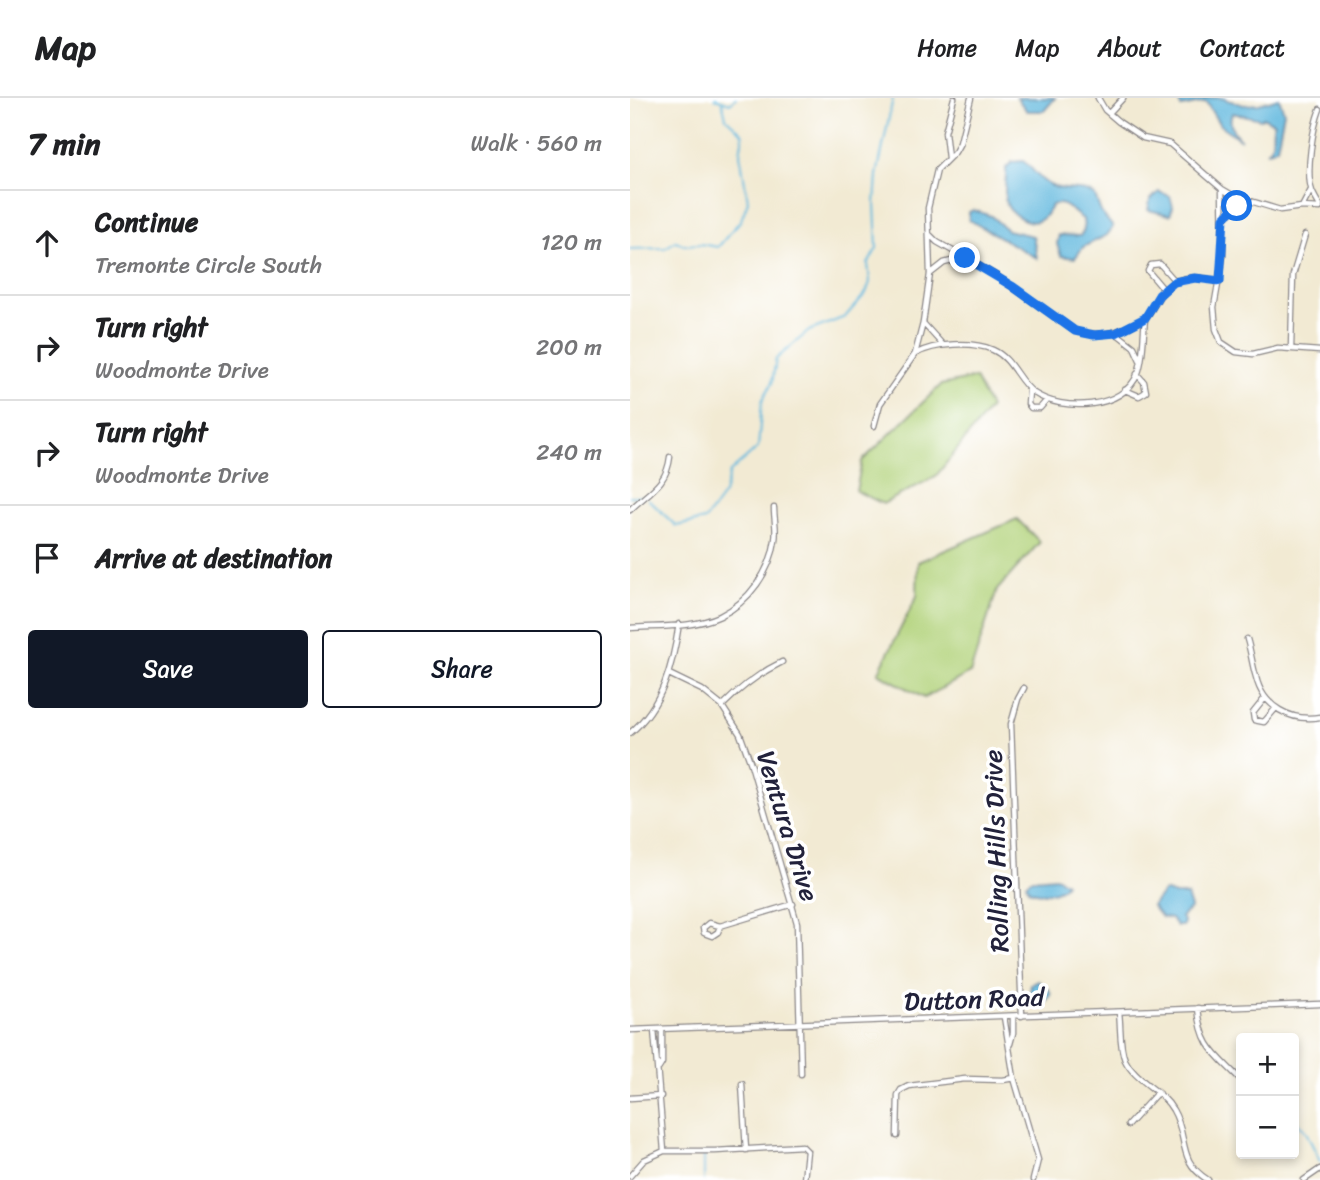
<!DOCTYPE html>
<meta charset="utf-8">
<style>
body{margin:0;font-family:Sriracha,sans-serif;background:#f2f2f2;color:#202124}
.controls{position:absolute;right:21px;bottom:21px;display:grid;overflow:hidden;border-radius:7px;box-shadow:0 4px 10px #0003}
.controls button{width:63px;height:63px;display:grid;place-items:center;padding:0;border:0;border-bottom:2px solid #e0e0e0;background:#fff;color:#202124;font:35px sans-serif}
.stop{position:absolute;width:21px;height:21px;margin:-16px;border:5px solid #1a73e8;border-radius:50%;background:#fff}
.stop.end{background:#1a73e8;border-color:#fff;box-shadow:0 2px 7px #0008}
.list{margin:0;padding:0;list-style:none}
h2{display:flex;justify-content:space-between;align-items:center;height:91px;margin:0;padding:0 28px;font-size:30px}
h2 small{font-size:23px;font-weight:400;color:#757577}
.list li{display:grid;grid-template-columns:46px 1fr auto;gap:21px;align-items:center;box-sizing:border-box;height:105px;padding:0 28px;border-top:2px solid #e0e0e0}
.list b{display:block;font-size:26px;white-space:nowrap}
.list p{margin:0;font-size:23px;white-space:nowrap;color:#757577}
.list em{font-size:23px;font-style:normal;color:#757577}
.actions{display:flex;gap:14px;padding:21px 28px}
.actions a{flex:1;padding:16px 0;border:2px solid #111827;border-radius:7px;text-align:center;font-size:24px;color:#111827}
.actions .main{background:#111827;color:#fff}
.icon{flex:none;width:38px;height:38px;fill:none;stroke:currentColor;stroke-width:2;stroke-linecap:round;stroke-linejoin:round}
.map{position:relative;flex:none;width:690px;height:1082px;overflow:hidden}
header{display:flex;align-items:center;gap:42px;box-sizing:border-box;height:98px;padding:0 35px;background:#fff;border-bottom:2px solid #e0e0e0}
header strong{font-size:33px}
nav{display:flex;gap:38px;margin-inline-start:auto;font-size:24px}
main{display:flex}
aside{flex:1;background:#fff}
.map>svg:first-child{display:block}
</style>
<header>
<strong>Map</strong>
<nav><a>Home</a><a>Map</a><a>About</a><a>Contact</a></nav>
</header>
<main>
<aside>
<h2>7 min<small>Walk · 560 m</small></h2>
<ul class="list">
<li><svg class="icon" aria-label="ahead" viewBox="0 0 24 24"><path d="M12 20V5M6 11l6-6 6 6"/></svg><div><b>Continue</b><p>Tremonte Circle South</p></div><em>120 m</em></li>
<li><svg class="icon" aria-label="right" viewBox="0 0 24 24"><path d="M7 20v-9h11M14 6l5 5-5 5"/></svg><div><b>Turn right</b><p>Woodmonte Drive</p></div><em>200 m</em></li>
<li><svg class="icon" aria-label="right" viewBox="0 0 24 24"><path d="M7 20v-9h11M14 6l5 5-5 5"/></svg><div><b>Turn right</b><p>Woodmonte Drive</p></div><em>240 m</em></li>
<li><svg class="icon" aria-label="arrive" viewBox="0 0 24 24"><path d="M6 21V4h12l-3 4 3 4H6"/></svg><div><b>Arrive at destination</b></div></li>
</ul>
<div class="actions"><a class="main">Save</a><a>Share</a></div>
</aside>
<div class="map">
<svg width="690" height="1082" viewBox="0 0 690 1082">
<rect width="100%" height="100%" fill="#fff"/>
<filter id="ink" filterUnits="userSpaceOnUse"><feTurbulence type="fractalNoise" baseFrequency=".0143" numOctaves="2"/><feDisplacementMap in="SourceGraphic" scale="14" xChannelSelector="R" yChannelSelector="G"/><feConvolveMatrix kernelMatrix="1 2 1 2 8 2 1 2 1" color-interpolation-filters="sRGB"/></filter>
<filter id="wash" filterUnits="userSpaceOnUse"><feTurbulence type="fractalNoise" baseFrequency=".00686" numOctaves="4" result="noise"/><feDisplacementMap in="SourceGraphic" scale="28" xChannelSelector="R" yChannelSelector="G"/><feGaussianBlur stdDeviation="1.57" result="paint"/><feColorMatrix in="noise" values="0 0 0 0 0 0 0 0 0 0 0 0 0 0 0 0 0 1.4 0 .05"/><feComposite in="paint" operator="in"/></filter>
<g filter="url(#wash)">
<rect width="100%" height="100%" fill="#f2ead3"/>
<!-- green -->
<path fill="#b2d37b" stroke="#6a7a5b" stroke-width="2" d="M345 280 360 310 306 378 253 406 226 393 232 363 311 287Z
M387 421 410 444 367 492 340 575 294 600 248 575 287 498 288 464Z"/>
<!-- water -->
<path fill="#61b8de" stroke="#426d8c" stroke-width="2" d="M387 0H425L414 13H397Z
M547 0H591L614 7 629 6 649 0 654 14 647 49 642 52 636 53C647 46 640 35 644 25L633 19 631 21 602 15C598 25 603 35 611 42L590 27 576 4 551 9Z
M393 63C404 71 409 83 422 88 437 95 451 87 465 98L471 114 483 129 477 137 453 149 445 160 431 158 427 146 429 137 450 138 454 132 453 121C442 115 436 102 422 107 419 111 416 118 412 121 400 129 379 116 376 104 373 93 377 81 376 70L382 64Z
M529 94 540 98 543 109 540 117 518 112 520 102Z
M343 112 361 118 377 132 403 138 407 160 339 122V114Z
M426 779 436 785C429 796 411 797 399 792L396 786 401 781Z
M534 793 544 797H557L561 810 551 819 554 825 552 828H547L541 821 531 819 522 808Z
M408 883 419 892 421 897 415 904 404 902 400 898 401 886Z"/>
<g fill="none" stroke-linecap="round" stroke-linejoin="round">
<!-- stream -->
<path stroke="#61b8de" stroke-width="2" d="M85 0 100 5 106 0
M0 151 35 150 46 143 54 147 70 146 88 149 111 122 118 103 110 56 113 36 96 20 92 3
M0 398 12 399
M18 401 46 428 75 422 94 396 100 374 128 350 132 303 142 285 146 261 179 233 215 219 236 195 240 184 238 166 247 150 245 106 247 77 263 0
M664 1020 676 1034 690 1063
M74 1082V1056"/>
</g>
</g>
<g filter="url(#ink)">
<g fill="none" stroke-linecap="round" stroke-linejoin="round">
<!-- minor casing -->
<g stroke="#8a8687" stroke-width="7">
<path id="minor" d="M468 0 475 12 489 24 513 40 540 46 592 91 604 98 650 112 672 109 690 110
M690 11C683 29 675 74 682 93 684 98 687 103 690 108
M479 15 493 0
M318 60 315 34 324 0
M592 92 593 158 584 209 586 231 591 244 606 254 623 256 648 250 690 253
M672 109 681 92
M594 120 617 103
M299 136 307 144 367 178 445 233C467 239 482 237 502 227 507 225 513 223 516 219 527 206 530 190 547 183 561 177 576 181 590 183
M300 176 314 165 333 160
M534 192 518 173 521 167 530 166 545 183
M293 225 312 246
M486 235 504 249 510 262
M661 250 663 177 675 137
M285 256C305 245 342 243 363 252 383 261 387 283 404 295 432 314 494 312 508 275 514 259 513 238 515 221
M495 292 509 298 516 294 514 284 507 276
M399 293 398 306 401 310H410L416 303
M244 328 250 306 285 256 293 225 300 176 298 110 307 72 325 54 330 45 341 0
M0 412C18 394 37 387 40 359
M0 530C28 528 64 530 90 518 119 504 141 473 145 442 147 432 144 420 144 410
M617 541C621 554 622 566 626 579 633 609 661 624 690 619
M39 576 72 592 92 608 110 636 121 666 167 825 171 976
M635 600 623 615 624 622 634 624 646 610
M92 608C110 590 129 575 152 564
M0 635C33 608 43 566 49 526
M90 828 88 834 82 838 74 835 73 830 79 825 90 828 163 806
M568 910C572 950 585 955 611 982
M489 914C491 929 489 948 495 962 505 983 532 992 543 1012 559 1039 546 1062 578 1082
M392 918 381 626 388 601 394 590
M374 919 384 980 408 1062 403 1082
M0 932 690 906
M24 932 34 1053
M380 946 383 935V918
M29 970 32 965V931
M112 986 116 1052
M611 998V1008
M0 1000 31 998
M498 1027 527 995
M267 1038 268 997 271 992 279 988 335 981 373 982 384 980
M0 1078 14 1062 34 1053H85L172 1048 177 1053 174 1082
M674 1082 690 1071"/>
</g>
<!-- minor -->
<use href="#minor" stroke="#fff" stroke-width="4.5"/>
</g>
</g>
<g fill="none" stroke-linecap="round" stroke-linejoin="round" filter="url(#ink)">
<!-- route -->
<path stroke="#1a73e8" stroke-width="9" d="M335 160 382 188 445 233 464 237 486 235 515 220 529 197 544 184 565 180 590 183 594 120 607 108"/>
</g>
<g text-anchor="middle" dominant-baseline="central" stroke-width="7" stroke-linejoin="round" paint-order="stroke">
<!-- street labels -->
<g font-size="26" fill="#22223b" stroke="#fff">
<text transform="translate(158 728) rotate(73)">Ventura Drive</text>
<text transform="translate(366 753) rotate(-92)">Rolling Hills Drive</text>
<text transform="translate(344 901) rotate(-2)">Dutton Road</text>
</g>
</g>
</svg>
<div class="controls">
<button>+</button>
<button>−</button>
</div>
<div class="stop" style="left:607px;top:108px"></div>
<div class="stop end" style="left:335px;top:160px"></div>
</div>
</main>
